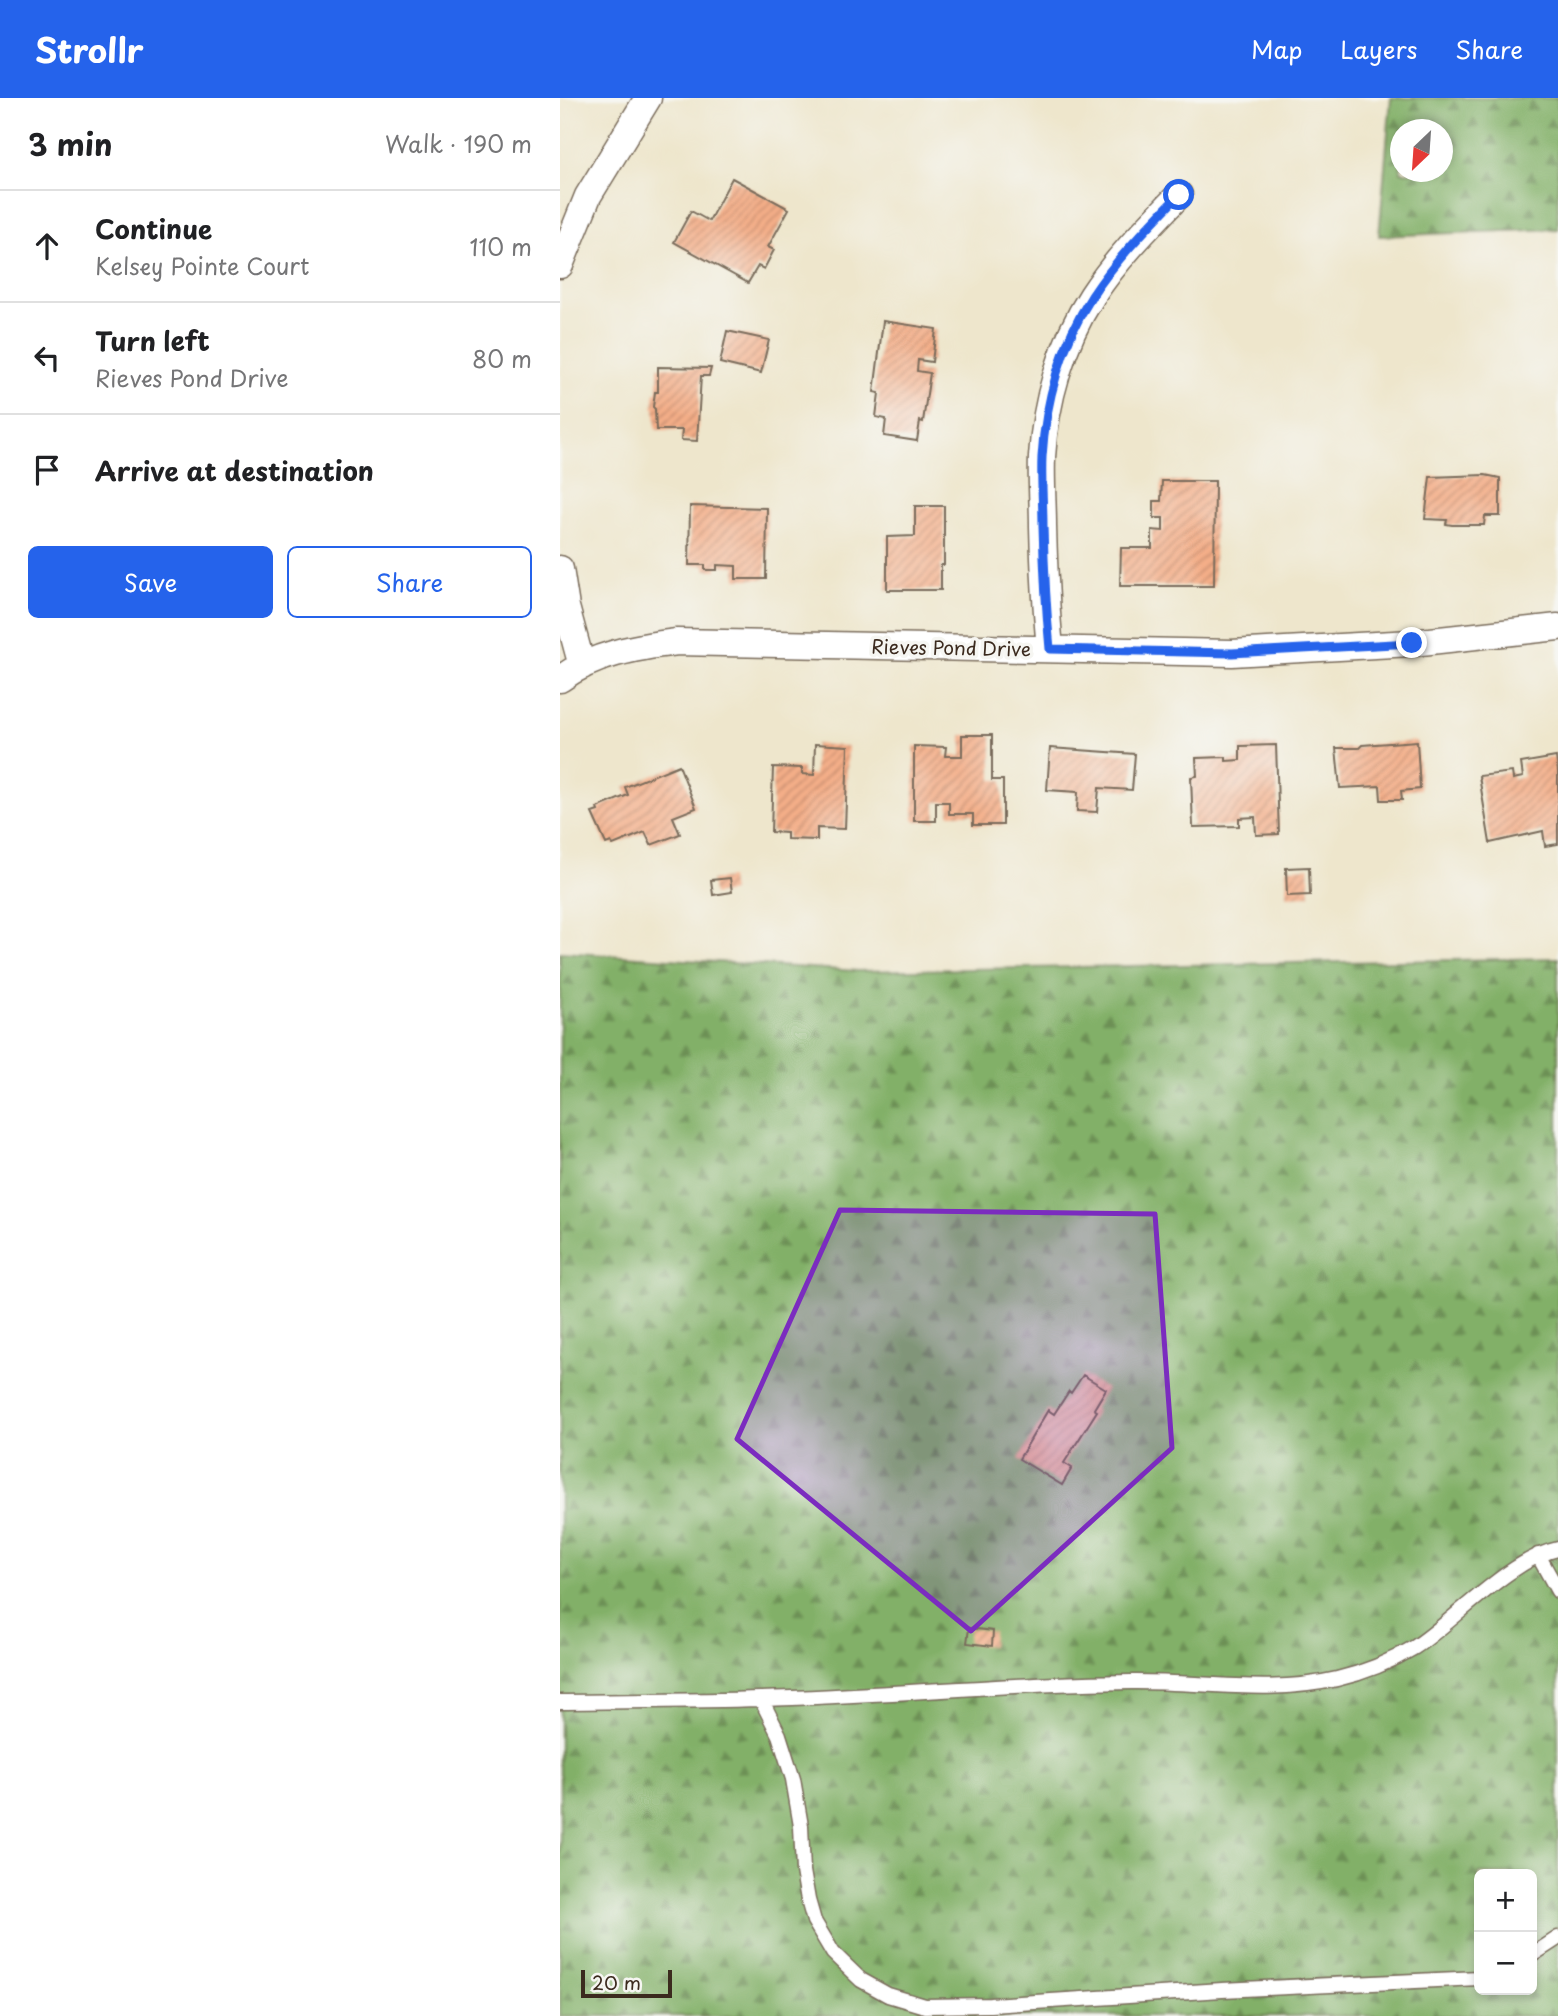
<!DOCTYPE html>
<meta charset="utf-8">
<style>
body{margin:0;font-family:"Playpen Sans",sans-serif;background:#f2f2f2;color:#202124}
.controls{position:absolute;right:21px;bottom:21px;display:grid;overflow:hidden;border-radius:10px;box-shadow:0 4px 10px #0003}
.controls button{width:63px;height:63px;display:grid;place-items:center;padding:0;border:0;border-bottom:2px solid #e0e0e0;background:#fff;color:#202124;font:35px sans-serif}
.compass{position:absolute;left:830px;top:21px;width:63px;height:63px;border-radius:50%;background:#fff;box-shadow:0 4px 10px #0003;rotate:205deg}
.scale{position:absolute;left:21px;bottom:18px;width:91px;box-sizing:border-box;padding-left:7px;border:4px solid #3b2a1e;border-top:0;font-size:19px;line-height:24px;white-space:nowrap;color:#3b2a1e;-webkit-text-stroke:5px #f6f6f2;paint-order:stroke}
.stop{position:absolute;width:21px;height:21px;margin:-16px;border:5px solid #2563eb;border-radius:50%;background:#fff}
.stop.end{background:#2563eb;border-color:#fff;box-shadow:0 2px 7px #0008}
.list{margin:0;padding:0;list-style:none}
h2{display:flex;justify-content:space-between;align-items:center;height:91px;margin:0;padding:0 28px;font-size:30px}
h2 small{font-size:23px;font-weight:400;color:#757577}
.list li{display:grid;grid-template-columns:46px 1fr auto;gap:21px;align-items:center;box-sizing:border-box;height:112px;padding:0 28px;border-top:2px solid #e0e0e0}
.list b{display:block;font-size:26px;white-space:nowrap}
.list p{margin:0;font-size:23px;white-space:nowrap;color:#757577}
.list em{font-size:23px;font-style:normal;color:#757577}
.actions{display:flex;gap:14px;padding:21px 28px}
.actions a{flex:1;padding:16px 0;border:2px solid #2563eb;border-radius:10px;text-align:center;font-size:24px;color:#2563eb}
.actions .main{background:#2563eb;color:#fff}
.icon{flex:none;width:38px;height:38px;fill:none;stroke:currentColor;stroke-width:2;stroke-linecap:round;stroke-linejoin:round}
.map{position:relative;flex:none;width:998px;height:1918px;overflow:hidden}
header{display:flex;align-items:center;gap:42px;box-sizing:border-box;height:98px;padding:0 35px;background:#2563eb;color:#fff}
header strong{font-size:33px}
nav{display:flex;gap:38px;margin-inline-start:auto;font-size:24px}
main{display:flex}
aside{flex:1;background:#fff}
.map>svg:first-child{display:block}
</style>
<header>
<strong>Strollr</strong>
<nav><a>Map</a><a>Layers</a><a>Share</a></nav>
</header>
<main>
<aside>
<h2>3 min<small>Walk · 190 m</small></h2>
<ul class="list">
<li><svg class="icon" aria-label="ahead" viewBox="0 0 24 24"><path d="M12 20V5M6 11l6-6 6 6"/></svg><div><b>Continue</b><p>Kelsey Pointe Court</p></div><em>110 m</em></li>
<li><svg class="icon" aria-label="left" viewBox="0 0 24 24"><path d="M17 20v-9H6M10 6l-5 5 5 5"/></svg><div><b>Turn left</b><p>Rieves Pond Drive</p></div><em>80 m</em></li>
<li><svg class="icon" aria-label="arrive" viewBox="0 0 24 24"><path d="M6 21V4h12l-3 4 3 4H6"/></svg><div><b>Arrive at destination</b></div></li>
</ul>
<div class="actions"><a class="main">Save</a><a>Share</a></div>
</aside>
<div class="map">
<svg width="998" height="1918" viewBox="0 0 998 1918">
<defs>
<pattern id="forest-firs" width="22" height="20" patternUnits="userSpaceOnUse" patternTransform="scale(1.75)"><rect width="22" height="20" fill="#82b068"/><path d="M5 1l3.5 6h-7zM16 11l3.5 6h-7z" fill="#6c8f55"/></pattern>
<pattern id="building-hatch" width="6" height="6" patternUnits="userSpaceOnUse" patternTransform="scale(1.75)"><rect width="6" height="6" fill="#f4ae88"/><path d="M-1 1l2-2M0 6l6-6M5 7l2-2" fill="none" stroke="#c78e6f"/></pattern>
</defs>
<rect width="100%" height="100%" fill="#f6f6f2"/>
<filter id="ink" filterUnits="userSpaceOnUse"><feTurbulence type="fractalNoise" baseFrequency=".0143" numOctaves="2"/><feDisplacementMap in="SourceGraphic" scale="14" xChannelSelector="R" yChannelSelector="G"/><feConvolveMatrix kernelMatrix="1 2 1 2 8 2 1 2 1" color-interpolation-filters="sRGB"/></filter>
<filter id="wash" filterUnits="userSpaceOnUse"><feTurbulence type="fractalNoise" baseFrequency=".00686" numOctaves="4" result="noise"/><feDisplacementMap in="SourceGraphic" scale="28" xChannelSelector="R" yChannelSelector="G"/><feGaussianBlur stdDeviation="1.57" result="paint"/><feColorMatrix in="noise" values="0 0 0 0 0 0 0 0 0 0 0 0 0 0 0 0 0 1.4 0 .05"/><feComposite in="paint" operator="in"/></filter>
<g filter="url(#wash)">
<rect width="100%" height="100%" fill="#eee6cc"/>
<!-- forest -->
<path fill="url(#forest-firs)" stroke="#5e6d43" stroke-width="2" fill-rule="evenodd" d="M831 0H998V131L819 138ZM841 32H883V74H841Z
M0 854 298 873 998 860V1918H0ZM919 1776H972V1892H919Z"/>
<g id="blocks">
<!-- building -->
<path fill="url(#building-hatch)" d="M172 80 229 111 208 149 214 152 204 171 198 168 188 185 114 144 131 113 149 123Z
M323 223 376 231 372 264 358 262 357 273 370 275 363 324 360 323 357 343 324 338 326 321 316 319 319 295 314 294Z
M167 233 209 242 201 275 160 265Z
M98 269 151 270 149 278H141L137 343 121 342 122 332H96L95 311 93 309 95 294H98Z
M925 377 940 380V418H925L924 427H892L886 426 887 422 865 421 870 379Z
M602 383H655L654 488H560L561 450H592V432L603 433V420H594V403H601Z
M130 408 207 410 206 481H176V468L157 467V472H145V467H129Z
M355 408H384V467H381V492H327V439L355 438Z
M402 637H432V682H443V727H413V716H389V704H376V723H354V648L386 649 385 658H402Z
M857 643 860 691 841 693 842 702H821L820 688 780 690 776 650H799L802 647Z
M255 646 288 648 285 731 257 730V742L227 741V735L211 734 213 669 242 670V676L254 677Z
M716 647 719 736 696 737 695 719 679 720V728L633 729 631 679 637 678 636 660 666 659V663L680 662V648Z
M490 650 575 656 572 692 539 690 537 714 517 713 518 694 487 692Z
M996 659 998 674V746L985 748 983 733 930 745 919 678 952 674 953 681 963 679 961 665Z
M119 667 136 710 113 719 120 736 91 747 85 734 53 747 51 744 46 746 32 715 38 713 37 710 68 697 65 689Z
M749 769 750 797 727 798 726 770Z
M170 780 172 794 153 797 151 782Z
M523 1277 546 1291 534 1311 537 1313 504 1365 512 1370 502 1387 459 1361 488 1312 494 1316 509 1293 511 1295Z
M409 1530 433 1533 432 1548 407 1545Z"/>
</g>
</g>
<g filter="url(#ink)">
<use href="#blocks" fill-opacity="0" stroke="#7a6c5b" stroke-width="2"/>
<g fill="none" stroke-linecap="round" stroke-linejoin="round">
<!-- lane casing -->
<g stroke="#7a6c5b" stroke-width="17">
<path id="lane" d="M978 1457 998 1493
M201 1601 219 1637 233 1681 241 1728 243 1773 248 1802 254 1823 273 1855 301 1882 328 1897 365 1908 430 1907 662 1892 919 1880
M0 1604C67 1603 134 1603 201 1601 324 1598 448 1585 571 1584 640 1583 709 1597 777 1581 803 1575 832 1563 855 1549 897 1521 950 1461 998 1451
M972 1857 998 1840"/>
</g>
<!-- street casing -->
<g stroke="#7a6c5b" stroke-width="29">
<path id="street" d="M0 167 28 98 88 0
M0 471 6 509 22 568
M490 550C486 510 484 469 483 428 483 405 481 382 482 359 485 304 502 244 532 198 557 160 588 129 619 97
M0 581C34 556 76 549 117 544L672 555 852 545 998 529"/>
</g>
<!-- lane -->
<use href="#lane" stroke="#fff" stroke-width="14"/>
<!-- street -->
<use href="#street" stroke="#fff" stroke-width="26"/>
</g>
</g>
<g fill="none" stroke-linecap="round" stroke-linejoin="round" filter="url(#ink)">
<!-- route -->
<path stroke="#2563eb" stroke-width="9" d="M619 97C588 129 557 160 532 198 502 244 485 304 482 359 481 382 483 405 483 428 484 469 486 510 490 551L672 555 852 545"/>
</g>
<!-- marked area -->
<path fill="#7b2cbf" fill-opacity="0.2" stroke="#7b2cbf" stroke-width="5" stroke-linejoin="round" d="M280 1112 595 1116 612 1350 411 1533 177 1341Z"/>
<g text-anchor="middle" dominant-baseline="central" stroke-width="7" stroke-linejoin="round" paint-order="stroke">
<!-- street labels -->
<g font-size="19" fill="#3b2a1e" stroke="#f6f6f2">
<text transform="translate(391 549) rotate(1)">Rieves Pond Drive</text>
</g>
</g>
</svg>
<div class="controls">
<button>+</button>
<button>−</button>
</div>
<svg class="compass" viewBox="-18 -18 36 36"><path d="M0-13l5 13h-10z" fill="#e53935"/><path d="M0 13l5-13h-10z" fill="#757577"/></svg>
<div class="scale">20 m</div>
<div class="stop" style="left:619px;top:97px"></div>
<div class="stop end" style="left:852px;top:545px"></div>
</div>
</main>
